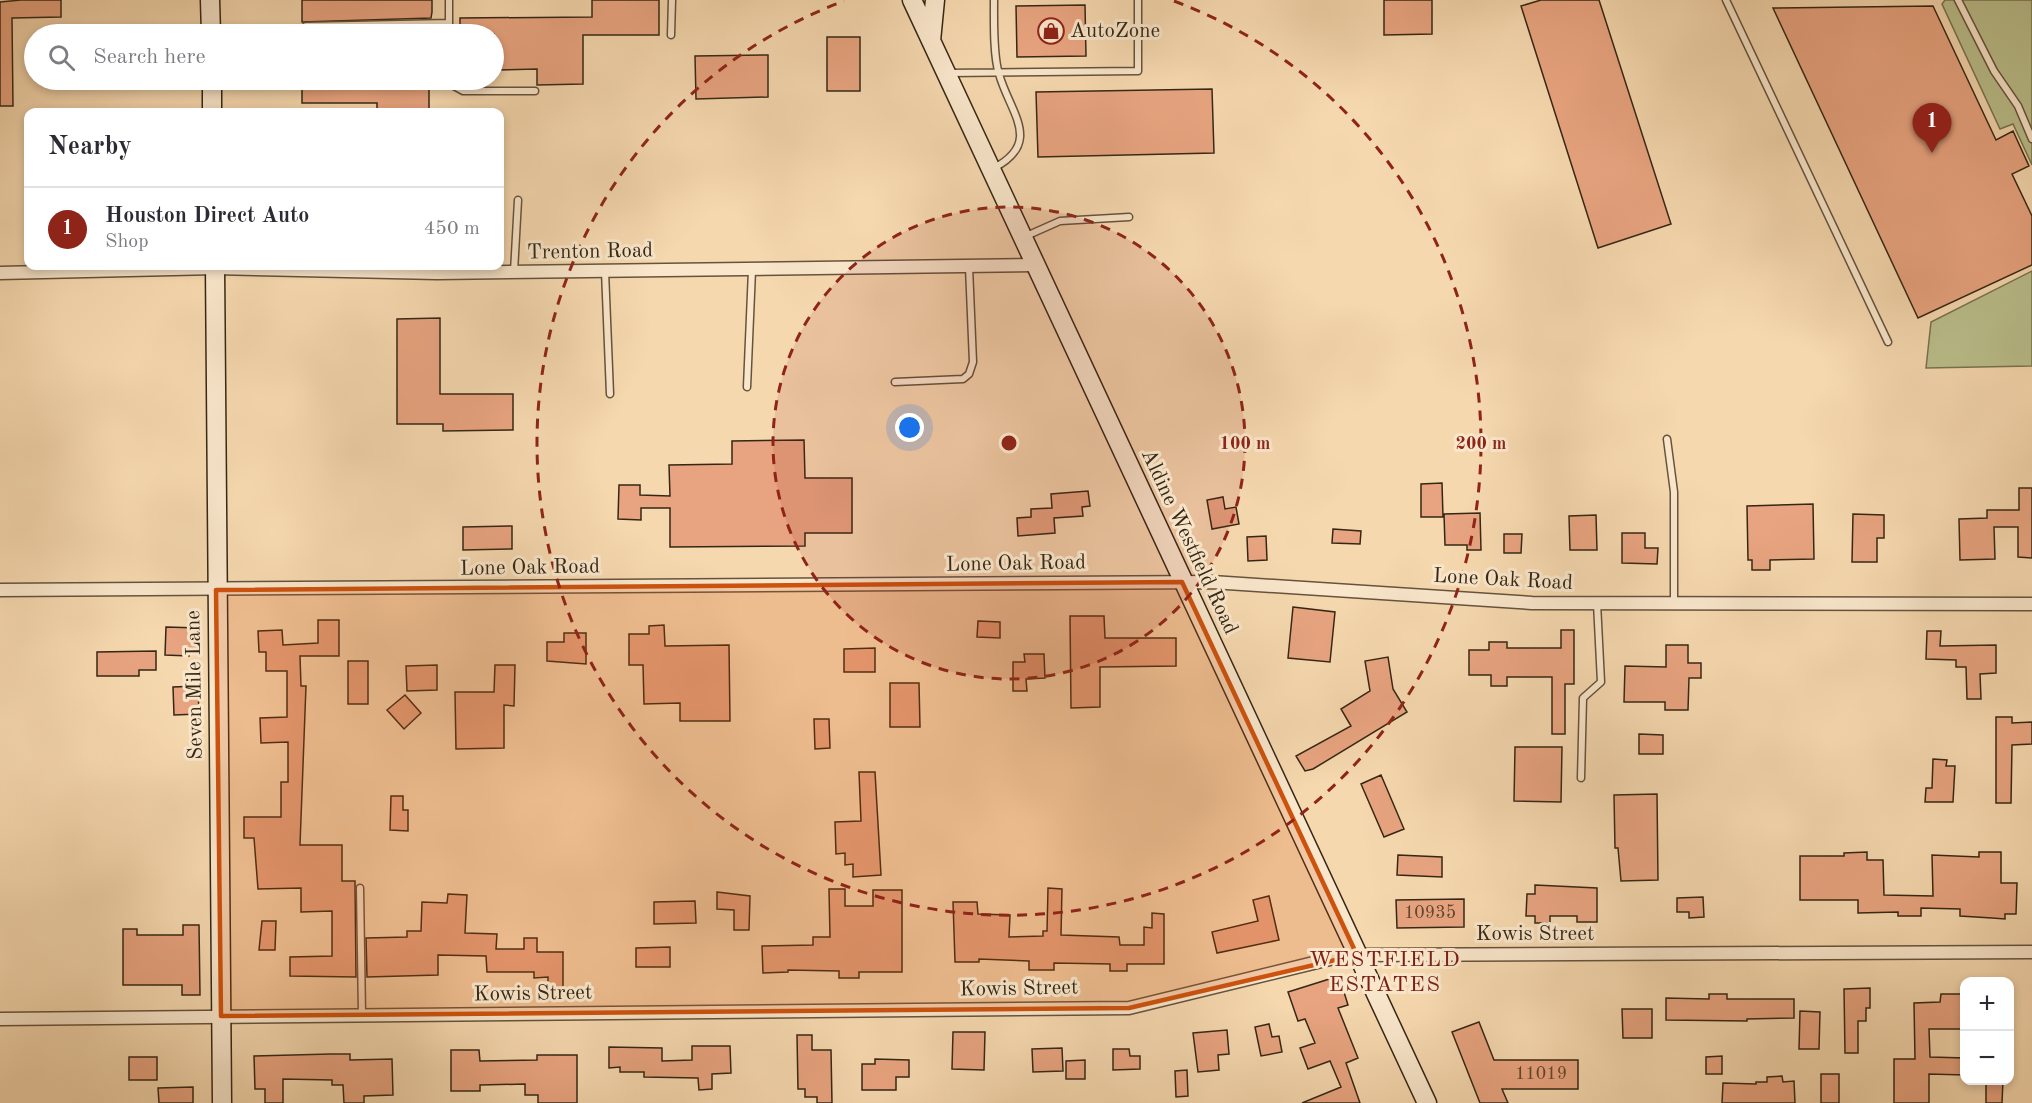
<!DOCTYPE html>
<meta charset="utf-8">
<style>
body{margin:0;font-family:"Old Standard TT",serif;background:#f2f2f3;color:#2b2b33}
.controls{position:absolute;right:18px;bottom:18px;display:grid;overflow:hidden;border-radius:12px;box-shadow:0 3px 9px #0003}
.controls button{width:54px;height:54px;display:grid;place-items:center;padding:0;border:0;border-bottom:2px solid #e1e1e2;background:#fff;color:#2b2b33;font:30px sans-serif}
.you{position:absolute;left:910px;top:428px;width:21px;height:21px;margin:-15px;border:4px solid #fff;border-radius:50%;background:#1a73e8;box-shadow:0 0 0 9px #1a73e833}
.badge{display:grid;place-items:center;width:39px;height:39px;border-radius:50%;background:#8f2418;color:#fff;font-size:20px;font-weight:700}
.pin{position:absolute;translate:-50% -50px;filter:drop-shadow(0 2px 3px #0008)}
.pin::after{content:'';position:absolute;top:32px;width:21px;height:18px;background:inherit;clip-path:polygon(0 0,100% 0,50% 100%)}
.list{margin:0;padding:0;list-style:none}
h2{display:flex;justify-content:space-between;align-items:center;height:78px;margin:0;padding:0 24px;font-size:26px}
h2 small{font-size:20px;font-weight:400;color:#7c7c81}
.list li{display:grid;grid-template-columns:39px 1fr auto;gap:18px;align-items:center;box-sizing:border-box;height:84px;padding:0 24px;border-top:2px solid #e1e1e2}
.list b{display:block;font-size:22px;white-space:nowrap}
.list p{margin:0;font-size:20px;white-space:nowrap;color:#7c7c81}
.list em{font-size:20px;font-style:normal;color:#7c7c81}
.icon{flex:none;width:33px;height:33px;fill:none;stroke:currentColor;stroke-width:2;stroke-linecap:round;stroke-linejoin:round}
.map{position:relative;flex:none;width:2032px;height:1103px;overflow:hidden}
.search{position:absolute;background:#fff;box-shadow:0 3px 9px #0003;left:24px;top:24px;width:480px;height:66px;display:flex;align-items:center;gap:15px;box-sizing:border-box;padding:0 21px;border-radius:33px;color:#7c7c81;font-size:22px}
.panel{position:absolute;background:#fff;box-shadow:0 3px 9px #0003;left:24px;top:108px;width:480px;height:162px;border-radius:12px}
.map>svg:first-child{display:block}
</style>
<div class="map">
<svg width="2032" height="1103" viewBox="0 0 2032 1103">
<rect width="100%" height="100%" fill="#f6d8af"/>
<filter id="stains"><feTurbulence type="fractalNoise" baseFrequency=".00333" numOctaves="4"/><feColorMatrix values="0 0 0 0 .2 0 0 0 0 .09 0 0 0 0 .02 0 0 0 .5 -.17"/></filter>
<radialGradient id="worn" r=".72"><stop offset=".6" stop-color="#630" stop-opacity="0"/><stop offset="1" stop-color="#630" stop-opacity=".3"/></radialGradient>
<!-- green -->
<path fill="#babf8c" stroke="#787350" stroke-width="1.5" d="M1945 0H2032V165L2013 124 2000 129 1942 4Z
M2032 271V366L1926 368 1931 322Z"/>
<!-- building -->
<path fill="#e8a480" stroke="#352715" stroke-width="1.5" d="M21 0H61V17L12 18 13 106H0V2Z
M302 0H432V12L431 18 302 22Z
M592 0H659V35H583V84L537 85V69L494 70V34H460V18L592 17Z
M1384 0H1432V34L1384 35Z
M1541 0H1599L1671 224 1598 248 1521 6Z
M1085 5 1086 56 1017 57 1016 6Z
M1933 6 1996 140 2013 131 2029 166 2012 174 2032 216V265L1918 318 1773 8Z
M431 29V34H302V30Z
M827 37H860V91H827Z
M768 55V97L696 99 695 56Z
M302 80H429V112H377V103H302Z
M1212 89 1214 153 1038 157 1036 92Z
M440 318V394H513V430L443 431V424H397V319Z
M804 440 805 478H852V533H805V546L670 547V508H641V520L618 519 619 485H640V495L670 496 669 465 732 464V441Z
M1442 483 1443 517H1421V484Z
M2019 488H2032V558L2018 557V527H1994L1995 559 1960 560 1959 519 1987 518V510H2019Z
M1088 491 1090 506 1082 507 1083 516 1054 518 1055 533 1018 536 1017 518 1031 517V509L1052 508 1051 494Z
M1223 497 1225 509 1236 507 1239 524 1212 529 1207 500Z
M1813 504 1814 559 1770 560V570H1752V560H1748L1747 506Z
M1480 513 1481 550H1467V545H1445L1444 514Z
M1853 514 1884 515V538H1877V562H1852Z
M1596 515 1597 550H1570L1569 516Z
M512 526V549L463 550V527Z
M1333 529 1361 531 1360 544 1332 543Z
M1622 533H1645V548H1658L1657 564 1622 563Z
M1504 534H1522L1521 553H1504Z
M1266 536 1267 560 1248 561 1247 537Z
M1293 607 1335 612 1330 662 1288 658Z
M1070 616H1104L1105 638H1176V666L1100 667V707L1071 708Z
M318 620H339V656H300L301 686H306L300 845H342V881H355L356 977 290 976V957L332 956V911L301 912V888L258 889 254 838H244V817H281V782H288V742L261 743 260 718 287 717V671H266V652H259L258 631 282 630 283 645 318 643Z
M978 621 1000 622V638L977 637Z
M664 625 665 646 729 645 730 721H680V703L644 704 643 665H629V634H649V626Z
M166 627 199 628 198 651H189V656L165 655Z
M1561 630H1574V684H1565V734H1552V677H1507V686H1491V675H1469V650H1489V642H1507V648H1561Z
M1927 631H1941L1940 646 1996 645V673L1980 674 1981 699H1967L1966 667H1956V660L1926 659Z
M564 633H586V664L547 661V642H564Z
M1666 645H1688V663H1701V678H1689L1688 710H1665V702H1624L1625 666 1666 667Z
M875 648V672H844V649Z
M156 651V670H139V676H97V652Z
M1024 654H1044L1045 678 1026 679 1027 691H1013V662H1025Z
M1388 657 1393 689 1407 712 1313 769 1305 771 1296 756 1351 726 1341 709 1370 691 1365 661Z
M348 661H368V704H348Z
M437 665V690L407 691 406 666Z
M495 665H515L514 706 504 705V748L456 749 455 692H494Z
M890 683H919L920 727H890Z
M198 686 199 714 174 715 173 687Z
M405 695 421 713 404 729 387 710Z
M1996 717H2012V723L2032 722V744L2012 745 2011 803H1996Z
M814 719H829L830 748 815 749Z
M1639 734 1663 735V754H1639Z
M1515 747H1562L1561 802 1514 801Z
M1933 759 1947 760 1946 766H1955L1953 802H1925L1926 788H1932Z
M859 772H875L881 875 853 877V864L845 865V853L836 854 835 822 861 821Z
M1381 775 1404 829 1384 837 1361 784Z
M1657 794 1658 880 1621 881 1618 848H1615L1614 795Z
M391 796H403V810H408V831L390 830Z
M1867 852V860H1883L1884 895 1933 896 1932 855 1979 857V852H2001V883H2017L2016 914H2005V919L1992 918 1960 916V909L1921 908V916H1898V912L1858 913V900H1800V856H1844V853Z
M1398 855 1442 857V877L1397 875Z
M1535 885 1597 888V922H1577V916H1550V923H1535V916H1526L1527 894H1535Z
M1048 888 1062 889 1061 935 1119 937 1120 945H1144V927L1152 928V913L1164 914V964H1127V971H1110V964L1054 963V970H1029V961L979 959V962H955L953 902H977L978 914 1010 915 1009 937 1043 936V931H1047Z
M829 889H845V906H873V890H902V972H859V978H839V971L788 970V972L763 973 762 946 813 945V937H830Z
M717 892 750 896 749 930H734V910L717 909Z
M448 894 467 895 465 933 497 934 496 949H524V938H537V952H563V990H548V977L534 978V972H487L486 956 438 955V975L367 977 366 938 407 937V931H421L422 902 447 903Z
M1269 896 1279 940 1217 953 1212 932 1258 921 1253 900Z
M1703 897 1704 917 1689 918V912H1677V898Z
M1464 899V927L1397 928 1396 900Z
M695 901 696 923 654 924V902Z
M262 921H276L275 950H259Z
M183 925H199L200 995H182V985H123V929H137V935H183Z
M670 947V967H636V948Z
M1339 976 1348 1005 1338 1008 1358 1058 1346 1063 1360 1103H1302L1341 1087 1330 1061 1308 1069 1300 1048 1315 1043 1305 1019 1298 1021 1288 992Z
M1870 988V1008H1866V1021H1858V1053H1845L1844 989Z
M1709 994H1727V999H1794V1018L1747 1019V1021L1666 1020V998L1709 999Z
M1941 994H1965V1029H1929L1930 1057 1965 1058V1075L1929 1074V1103H1894V1059H1915L1914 1003 1940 1002Z
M1622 1009H1652V1038H1623Z
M1800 1011 1820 1012 1819 1049H1799Z
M1479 1022 1494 1060H1578V1089H1502L1508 1103H1480L1452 1032Z
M1269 1024 1272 1037 1279 1036 1282 1052 1261 1056 1255 1027Z
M1227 1030 1229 1054 1218 1055 1219 1070 1198 1072 1193 1033Z
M953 1032H985L984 1070 952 1069Z
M797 1035H812V1050H831L832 1103H817V1097H805V1089H798Z
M692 1046H730L731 1073 712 1074V1089L699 1090 698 1078 644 1077V1072H620V1067L609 1068V1047L662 1048V1061L692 1060Z
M1062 1048 1063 1071 1033 1072 1032 1049Z
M1113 1049H1129L1130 1056H1140V1069L1113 1070Z
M451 1050H479L480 1061 537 1060V1055H577V1103H538V1095H525V1084L480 1085V1091H451Z
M331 1054H350V1060L392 1059 393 1095 364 1096V1103H344L343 1085H332V1080L283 1079V1103H265V1089H255L254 1056Z
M1722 1056V1074H1706V1057Z
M129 1057H157V1080H129Z
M875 1059 909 1060V1077H896V1090H862V1064H875Z
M1085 1060V1079H1066V1061Z
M1187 1070 1188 1096 1176 1097 1175 1071Z
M1821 1074H1839V1103H1821Z
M1782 1076 1783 1082 1794 1081 1795 1103H1722L1723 1083 1756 1084V1082H1767V1077Z
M1986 1080H2003L2002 1103H1986Z
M193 1087V1103H159L158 1088Z"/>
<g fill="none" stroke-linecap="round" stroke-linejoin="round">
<!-- lane casing -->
<g stroke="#65533c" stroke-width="9">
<path id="lane" d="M449 0V34
M1726 0 1888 342
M1958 0 1994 71 2018 106 2032 139
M306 26 449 23
M671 35 672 0
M949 73 1138 71V0
M450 80 454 86 463 91H535
M994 168C1043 142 1010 113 999 74 993 55 994 20 994 0
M1024 237 1060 221 1129 217
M605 271 610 394
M514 272 518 200
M895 382 963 379 969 374 973 362 969 267
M747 387 752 270
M1667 439 1674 492V602
M1581 778 1583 698 1601 682 1597 603
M360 888 362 1015"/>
</g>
<!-- street casing -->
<g stroke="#65533c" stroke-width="15">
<path id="street" d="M0 273 215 268 437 273 1036 265
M0 590 1212 582 1532 603 2032 604
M0 1019 1129 1008 1334 958 1357 955 2032 952"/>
</g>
<!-- secondary casing -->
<g stroke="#352715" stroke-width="21">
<path id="secondary" d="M210 0 211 34
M912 0 1427 1103
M931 41 935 0
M212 80V112
M215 266 222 1103"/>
</g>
<!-- lane -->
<use href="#lane" stroke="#f9e6cb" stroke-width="6"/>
<!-- street -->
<use href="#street" stroke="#f9e6cb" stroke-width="12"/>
<!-- secondary -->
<use href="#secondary" stroke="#f9e6cb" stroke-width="18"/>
</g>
<!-- marked area -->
<path fill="#cd520d" fill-opacity="0.2" stroke="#cd520d" stroke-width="4.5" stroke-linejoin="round" d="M1182 582 1357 955 1129 1008 221 1016 216 590Z"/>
<!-- distance rings -->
<circle cx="1009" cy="443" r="236" fill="#8f2418" fill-opacity=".12"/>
<g fill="none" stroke="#8f2418" stroke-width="3" stroke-dasharray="10 8">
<circle cx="1009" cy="443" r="236"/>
<path d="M1174 1A472 472 0 1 1 844 1"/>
</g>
<!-- icons -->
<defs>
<g id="shop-ring" transform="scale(1.35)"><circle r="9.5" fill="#f9e6cb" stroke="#8f2418" stroke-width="1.5"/><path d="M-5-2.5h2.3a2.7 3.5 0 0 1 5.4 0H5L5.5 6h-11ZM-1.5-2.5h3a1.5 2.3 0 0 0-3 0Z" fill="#8f2418"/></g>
</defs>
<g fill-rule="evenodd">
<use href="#shop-ring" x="1051" y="31"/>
</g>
<g text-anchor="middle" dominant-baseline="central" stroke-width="6" stroke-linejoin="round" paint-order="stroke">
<!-- number labels -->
<g font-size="18" fill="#624630">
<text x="1430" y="913">10935</text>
<text x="1541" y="1074">11019</text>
</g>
<!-- poi labels -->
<g font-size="21" fill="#352715" stroke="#f9e6cb" text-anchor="start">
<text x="1070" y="31">AutoZone</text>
</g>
<!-- street labels -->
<g font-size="21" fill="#352715" stroke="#f9e6cb">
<text transform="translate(590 252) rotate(-1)">Trenton Road</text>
<text transform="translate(1189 542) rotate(65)">Aldine Westfield Road</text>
<text transform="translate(1016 564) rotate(-1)">Lone Oak Road</text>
<text transform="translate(530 568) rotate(-1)">Lone Oak Road</text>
<text transform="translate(1503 580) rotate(3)">Lone Oak Road</text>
<text transform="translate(195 685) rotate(-91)">Seven Mile Lane</text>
<text x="1535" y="934">Kowis Street</text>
<text transform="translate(1019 989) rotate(-1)">Kowis Street</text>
<text transform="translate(533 994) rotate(-1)">Kowis Street</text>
</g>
<!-- neighbourhood labels -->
<g font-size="22" letter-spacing="1.5" fill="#7a1f14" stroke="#f9e6cb">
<text x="1385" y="960">WESTFIELD<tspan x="1385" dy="25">ESTATES</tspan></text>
</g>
</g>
<circle cx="1009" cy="443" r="9" fill="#8f2418" stroke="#f9e6cb" stroke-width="3"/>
<g font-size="18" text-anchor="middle" font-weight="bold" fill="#8f2418" stroke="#f9e6cb" stroke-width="6" stroke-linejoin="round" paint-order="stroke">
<text x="1245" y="449">100 m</text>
<text x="1481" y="449">200 m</text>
</g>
<rect width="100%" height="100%" filter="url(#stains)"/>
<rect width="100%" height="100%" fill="url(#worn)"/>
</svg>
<div class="controls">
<button>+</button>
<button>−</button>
</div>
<div class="you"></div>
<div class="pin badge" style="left:1932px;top:153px">1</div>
<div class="search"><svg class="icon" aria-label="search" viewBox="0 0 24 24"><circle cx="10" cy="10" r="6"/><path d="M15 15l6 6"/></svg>Search here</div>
<section class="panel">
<h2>Nearby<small></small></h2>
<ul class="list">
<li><span class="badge">1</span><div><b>Houston Direct Auto</b><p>Shop</p></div><em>450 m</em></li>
</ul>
</section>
</div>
